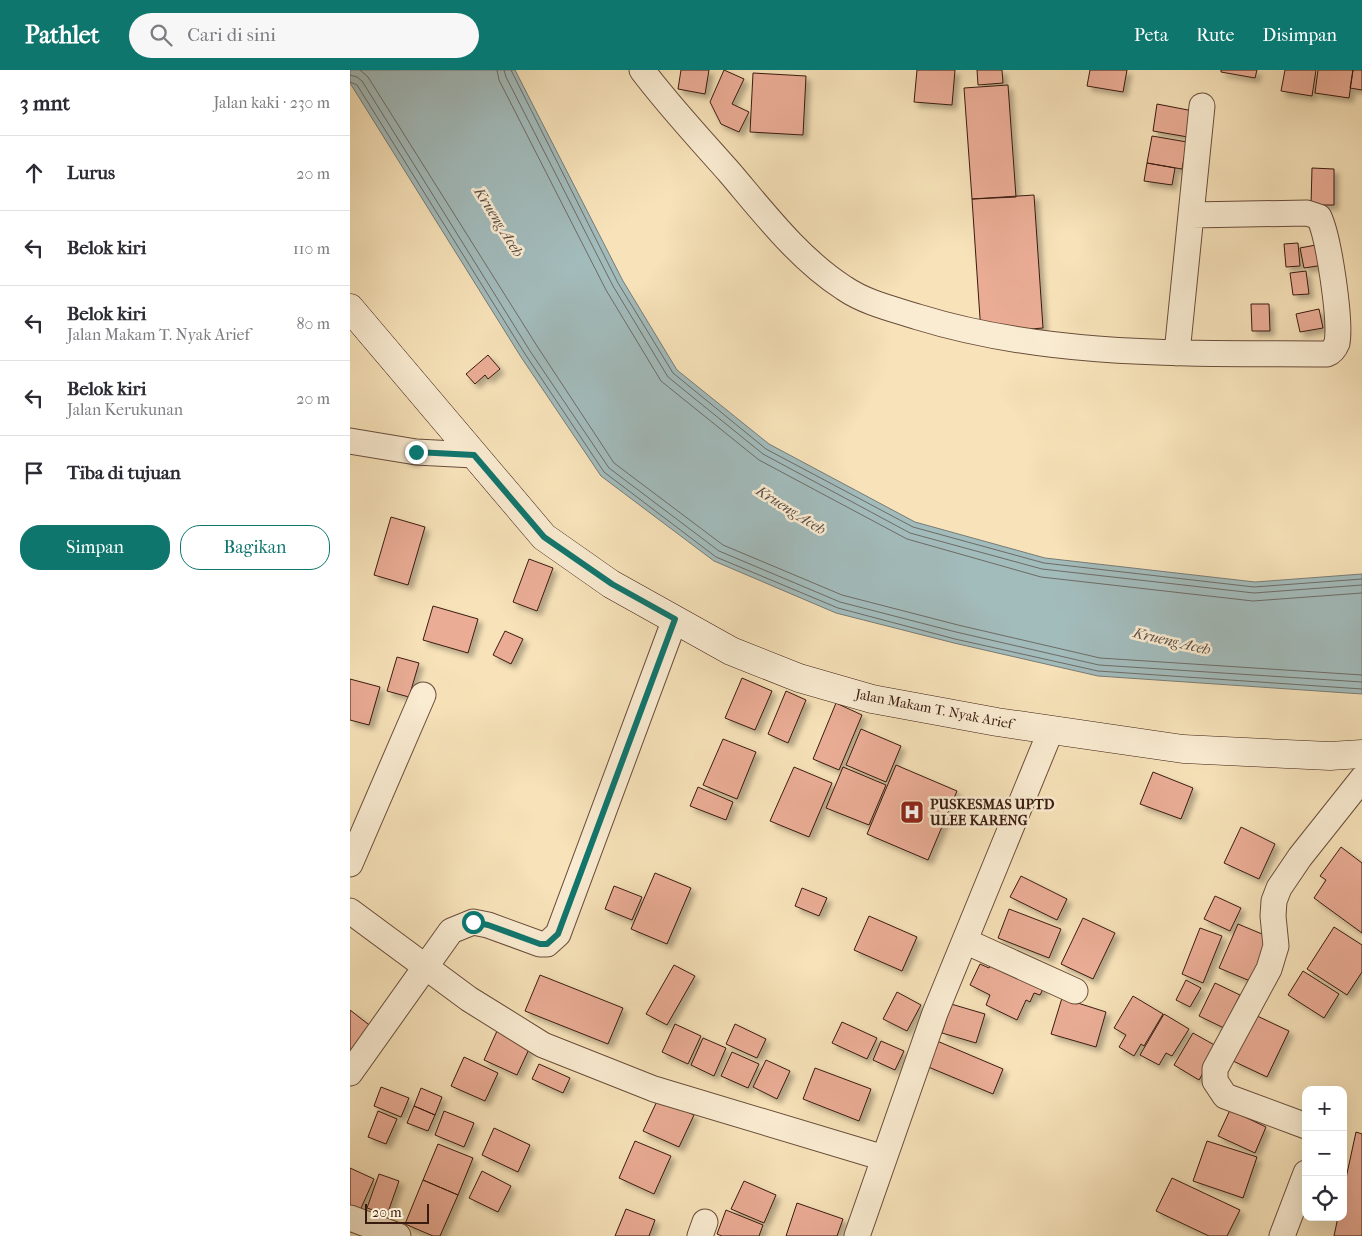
<!DOCTYPE html>
<html lang="id">
<meta charset="utf-8">
<style>
body{margin:0;font-family:"IM FELL French Canon",serif;background:#f7f7f7;color:#2b2b33}
.controls{position:absolute;right:15px;bottom:15px;display:grid;overflow:hidden;border-radius:10px;box-shadow:0 5px 20px #0002}
.controls button{width:45px;height:45px;display:grid;place-items:center;padding:0;border:0;border-bottom:1px solid #e1e1e2;background:#fff;color:#2b2b33;font:25px sans-serif}
.scale{position:absolute;left:15px;bottom:12px;width:64px;box-sizing:border-box;padding-left:5px;border:2px solid #3a1b0f;border-top:0;font-size:14px;line-height:18px;white-space:nowrap;color:#3a1b0f;-webkit-text-stroke:4px #faecd2;paint-order:stroke}
.stop{position:absolute;width:15px;height:15px;margin:-11px;border:4px solid #0f766e;border-radius:50%;background:#fff}
.stop.end{background:#0f766e;border-color:#fff;box-shadow:0 1px 5px #0008}
.list{margin:0;padding:0;list-style:none}
h2{display:flex;justify-content:space-between;align-items:center;height:65px;margin:0;padding:0 20px;font-size:21px}
h2 small{font-size:16px;font-weight:400;color:#7c7c81}
.list li{display:grid;grid-template-columns:32px 1fr auto;gap:15px;align-items:center;box-sizing:border-box;height:75px;padding:0 20px;border-top:1px solid #e1e1e2}
.list b{display:block;font-size:19px;white-space:nowrap}
.list p{margin:0;font-size:16px;white-space:nowrap;color:#7c7c81}
.list em{font-size:16px;font-style:normal;color:#7c7c81}
.actions{display:flex;gap:10px;padding:15px 20px}
.actions a{flex:1;padding:11px 0;border:1px solid #0f766e;border-radius:20px;text-align:center;font-size:18px;color:#0f766e}
.actions .main{background:#0f766e;color:#fff}
.icon{flex:none;width:28px;height:28px;fill:none;stroke:currentColor;stroke-width:2;stroke-linecap:round;stroke-linejoin:round}
.map{position:relative;flex:none;width:1012px;height:1166px;overflow:hidden}
header{display:flex;align-items:center;gap:30px;box-sizing:border-box;height:70px;padding:0 25px;background:#0f766e;color:#fff}
header strong{font-size:24px}
nav{display:flex;gap:28px;margin-inline-start:auto;font-size:18px}
.search{width:350px;height:45px;background:#f7f7f7;display:flex;align-items:center;gap:12px;box-sizing:border-box;padding:0 18px;border-radius:28px;color:#7c7c81;font-size:19px}
main{display:flex}
aside{flex:1;background:#fff}
.map>svg:first-child{display:block}
</style>
<header>
<strong>Pathlet</strong>
<div class="search"><svg class="icon" aria-label="search" viewBox="0 0 24 24"><circle cx="10" cy="10" r="6"/><path d="M15 15l6 6"/></svg>Cari di sini</div>
<nav><a>Peta</a><a>Rute</a><a>Disimpan</a></nav>
</header>
<main>
<aside>
<h2>3 mnt<small>Jalan kaki · 230 m</small></h2>
<ul class="list">
<li><svg class="icon" aria-label="ahead" viewBox="0 0 24 24"><path d="M12 20V5M6 11l6-6 6 6"/></svg><div><b>Lurus</b></div><em>20 m</em></li>
<li><svg class="icon" aria-label="left" viewBox="0 0 24 24"><path d="M17 20v-9H6M10 6l-5 5 5 5"/></svg><div><b>Belok kiri</b></div><em>110 m</em></li>
<li><svg class="icon" aria-label="left" viewBox="0 0 24 24"><path d="M17 20v-9H6M10 6l-5 5 5 5"/></svg><div><b>Belok kiri</b><p>Jalan Makam T. Nyak Arief</p></div><em>80 m</em></li>
<li><svg class="icon" aria-label="left" viewBox="0 0 24 24"><path d="M17 20v-9H6M10 6l-5 5 5 5"/></svg><div><b>Belok kiri</b><p>Jalan Kerukunan</p></div><em>20 m</em></li>
<li><svg class="icon" aria-label="arrive" viewBox="0 0 24 24"><path d="M6 21V4h12l-3 4 3 4H6"/></svg><div><b>Tiba di tujuan</b></div></li>
</ul>
<div class="actions"><a class="main">Simpan</a><a>Bagikan</a></div>
</aside>
<div class="map">
<svg width="1012" height="1166" viewBox="0 0 1012 1166">
<defs>
<filter id="shadow"><feDropShadow dx="4.5" dy="4.5" stdDeviation="2.5" flood-color="#0004"/></filter>
</defs>
<rect width="100%" height="100%" fill="#f7e2b9"/>
<filter id="stains"><feTurbulence type="fractalNoise" baseFrequency=".004" numOctaves="4"/><feColorMatrix values="0 0 0 0 .2 0 0 0 0 .09 0 0 0 0 .02 0 0 0 .5 -.17"/></filter>
<radialGradient id="worn" r=".72"><stop offset=".6" stop-color="#630" stop-opacity="0"/><stop offset="1" stop-color="#630" stop-opacity=".3"/></radialGradient>
<!-- water -->
<path fill="#a2bbbb" stroke="#787b76" d="M0 0H165L273 211 327 300 419 374 565 452 695 488 905 512 1012 504V624L748 606 604 573 486 543 364 491 251 406 171 287 0 13Z"/>
<g fill="none" stroke-linecap="round" stroke-linejoin="round">
<!-- shore -->
<path stroke="#6e6b65" stroke-width="1" d="M10 0 18 7 187 276 264 393 373 475 492 525 608 555 750 588 1012 605
M147 0 149 10 256 220 311 311 409 390 557 469 691 507 903 531 1012 523
M154 0 156 7 263 216 318 307 413 384 560 463 692 499 904 523 1012 515
M161 0 268 213 323 303 416 379 563 457 694 493 904 517 1012 509
M0 5 7 7 12 11 180 281 259 398 369 481 490 532 606 562 749 595 1012 612
M0 12 7 15 175 284 254 402 366 487 488 538 605 569 748 601 1012 619"/>
</g>
<!-- building -->
<path fill="#eaac95" stroke="#3a1b0f" filter="url(#shadow)" d="M331 0H359L355 24 328 19Z
M374 0 394 9 382 34 399 42 389 62 371 54 360 32Z
M567 0H605L602 35 564 32Z
M627 0H652L653 13 628 15Z
M740 0H777L773 22 737 16Z
M871 0H907L905 8 871 2Z
M935 0H966L962 26 931 21Z
M968 0H1003L999 28 965 23Z
M1003 0H1012V20L1000 18Z
M403 3 456 6 453 65 400 62Z
M658 15 666 127 622 129 614 18Z
M807 34 843 41 838 67 803 61Z
M802 66 837 72 832 99 797 93Z
M797 93 825 98 822 115 794 111Z
M962 98 984 99V135H961Z
M684 125 693 258 631 263 622 129Z
M948 173 950 196 936 197 934 174Z
M971 174 974 195 954 198 950 178Z
M956 201 959 224 943 225 940 203Z
M901 234H919L920 261H902Z
M969 239 973 258 950 262 946 244Z
M138 285 150 299 138 309 135 305 125 314 116 304Z
M41 447 75 457 58 515 24 505Z
M179 489 203 498 187 541 163 532Z
M83 536 128 549 118 583 73 570Z
M155 561 173 569 161 594 143 585Z
M47 587 69 593 59 627 37 621Z
M392 608 422 621 405 660 375 648Z
M0 609 30 617 19 655 0 650Z
M436 621 456 630 438 673 418 664Z
M486 633 512 645 489 700 463 689Z
M511 659 551 676 536 712 496 695Z
M373 669 406 682 387 729 353 715Z
M546 695 607 721 578 790 517 764Z
M444 697 482 713 459 767 420 751Z
M493 697 536 715 519 755 476 738Z
M803 702 843 718 831 749 790 734Z
M348 717 383 732 376 750 340 736Z
M891 757 925 774 909 809 874 793Z
M991 777 1012 793V863L964 828 976 810 970 806Z
M305 803 341 818 317 874 281 859Z
M671 806 717 829 707 850 660 827Z
M264 816 292 827 282 850 255 839Z
M452 818 477 828 469 846 445 836Z
M865 826 891 838 880 861 854 849Z
M659 839 711 859 699 888 648 868Z
M519 846 567 867 552 901 504 880Z
M733 848 765 863 743 909 711 894Z
M888 854 924 869 905 913 869 898Z
M984 857 1012 875V902L997 925 957 899Z
M850 858 872 866 853 913 832 904Z
M644 887 697 911 690 925 684 923 680 932 676 930 667 950 636 935 640 925 620 915 630 894 639 898Z
M324 895 345 906 317 955 296 944Z
M953 901 989 924 974 948 938 925Z
M190 905 273 938 258 974 175 941Z
M836 910 851 918 840 937 826 930Z
M865 913 890 925 874 958 849 946Z
M547 922 571 935 557 961 533 949Z
M783 926 813 944 794 976 791 974 784 986 769 977 776 965 764 958Z
M712 928 756 942 746 977 701 964Z
M601 934 635 944 626 973 592 963Z
M0 940 27 961 0 994Z
M814 944 839 959 822 986 816 983 809 995 790 985Z
M905 945 939 961 917 1007 883 991Z
M492 952 527 968 517 989 482 973Z
M325 954 351 966 338 994 312 982Z
M385 954 416 969 407 988 376 974Z
M147 961 180 977 167 1005 134 990Z
M843 963 868 977 849 1010 824 995Z
M353 968 376 978 364 1006 341 995Z
M531 971 554 981 545 1000 523 990Z
M587 971 653 999 643 1024 576 996Z
M382 982 409 994 398 1018 371 1006Z
M114 987 148 1003 135 1031 101 1016Z
M416 990 440 1001 427 1029 403 1017Z
M189 994 220 1008 213 1023 182 1009Z
M465 998 521 1019 509 1051 453 1029Z
M31 1017 59 1028 51 1047 24 1036Z
M71 1018 92 1027 85 1045 64 1036Z
M308 1029 344 1045 329 1077 293 1061Z
M64 1036 85 1045 78 1061 57 1053Z
M880 1040 916 1057 905 1083 868 1066Z
M28 1041 47 1049 36 1074 18 1067Z
M94 1041 124 1053 114 1077 85 1065Z
M144 1058 180 1075 168 1102 132 1085Z
M1006 1062 1012 1064V1166H984L988 1147H993V1122Z
M285 1071 321 1086 304 1124 269 1108Z
M857 1071 907 1087 893 1128 843 1111Z
M88 1074 123 1088 108 1125 73 1110Z
M0 1098 24 1109 8 1145 0 1142Z
M132 1101 161 1116 148 1142 119 1128Z
M29 1104 49 1111 37 1145 17 1138Z
M822 1108 890 1140 877 1166H859L806 1141Z
M73 1110 108 1125 90 1166H83L55 1154Z
M394 1111 426 1125 414 1153 381 1139Z
M447 1133 493 1149 487 1166H436Z
M276 1139 305 1150 299 1166H265Z
M376 1140 413 1155 409 1166H372L367 1164Z"/>
<g fill="none" stroke-linecap="round" stroke-linejoin="round">
<!-- street casing -->
<g stroke="#694d3a" stroke-width="27">
<path id="street" d="M292 0C319 36 350 69 380 103 414 143 449 189 494 218 516 233 543 239 568 247 701 288 840 283 977 284 982 282 985 278 987 273 991 251 979 168 969 147L957 143 841 145
M827 283 852 36
M0 371 66 382 124 385
M0 794 73 625
M0 841 119 929 193 975 304 1019 534 1088
M615 871 725 921
M0 1003 101 861 123 852 138 855 190 874H197L208 864 325 549
M956 1056 875 1026 865 1011V999L919 899 926 876 923 846 924 831 929 818 950 787 1012 709
M0 1148 48 1166
M350 1166 355 1152
M507 1166 585 943 701 660
M932 1166 956 1103"/>
</g>
<!-- secondary casing -->
<g stroke="#3a1b0f" stroke-width="29">
<path id="secondary" d="M0 238 194 467 261 514 381 581 449 608 522 629 647 652 833 679 980 686 1012 684"/>
</g>
<!-- street -->
<use href="#street" stroke="#faecd2" stroke-width="25"/>
<!-- secondary -->
<use href="#secondary" stroke="#faecd2" stroke-width="28"/>
</g>
<g fill="none" stroke-linecap="round" stroke-linejoin="round">
<!-- route -->
<path stroke="#0f766e" stroke-width="6" d="M66 382 124 385 194 467 262 514 325 549 208 864 197 874H190L138 855 123 852"/>
</g>
<!-- icons -->
<defs>
<g id="hospital-square" transform="scale(1.25)"><rect x="-9" y="-9" width="18" height="18" rx="4" fill="#8f2418" stroke="#faecd2"/><path d="M-5-5h3v3.5h4V-5h3V5h-3V1.5h-4V5h-3Z" fill="#fff"/></g>
</defs>
<g fill-rule="evenodd">
<use href="#hospital-square" x="562" y="742"/>
</g>
<g text-anchor="middle" dominant-baseline="central" stroke-width="5" stroke-linejoin="round" paint-order="stroke">
<!-- street labels -->
<g font-size="14" fill="#3a1b0f" stroke="#faecd2">
<text transform="translate(584 639) rotate(11)">Jalan Makam T. Nyak Arief</text>
</g>
<!-- poi labels -->
<g font-size="14" font-weight="bold" fill="#3a1b0f" stroke="#faecd2" text-anchor="start">
<text x="580" y="734">PUSKESMAS UPTD<tspan x="580" dy="16">ULEE KARENG</tspan></text>
</g>
<!-- water labels -->
<g font-size="15" font-style="italic" fill="#594b43" stroke="#faecd2">
<text transform="translate(149 152) rotate(58)">Krueng Aceh</text>
<text transform="translate(441 440) rotate(32)">Krueng Aceh</text>
<text transform="translate(822 571) rotate(13)">Krueng Aceh</text>
</g>
</g>
<rect width="100%" height="100%" filter="url(#stains)"/>
<rect width="100%" height="100%" fill="url(#worn)"/>
</svg>
<div class="controls">
<button>+</button>
<button>−</button>
<button><svg class="icon" aria-label="locate" viewBox="0 0 24 24"><circle cx="12" cy="12" r="6"/><path d="M12 2v4M12 18v4M2 12h4M18 12h4"/></svg></button>
</div>
<div class="scale">20 m</div>
<div class="stop" style="left:123px;top:852px"></div>
<div class="stop end" style="left:66px;top:382px"></div>
</div>
</main>
